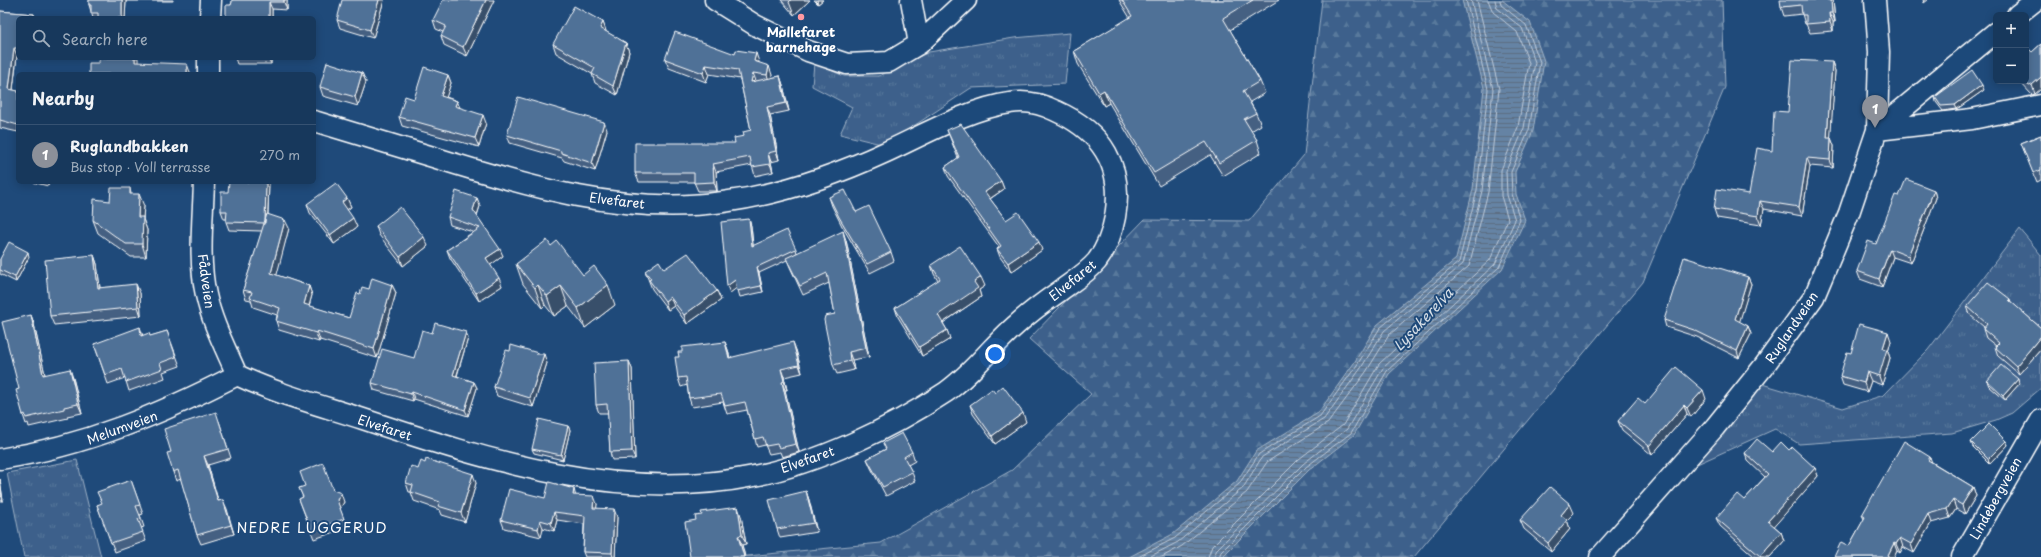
<!DOCTYPE html>
<meta charset="utf-8">
<style>
body{margin:0;font-family:"Playpen Sans",sans-serif;background:#203f62;color:#f1f3f6}
.controls{position:absolute;right:12px;top:12px;display:grid;overflow:hidden;border-radius:6px;box-shadow:0 2px 10px #0003}
.controls button{width:36px;height:36px;display:grid;place-items:center;padding:0;border:0;border-bottom:1px solid #365272;background:#17385c;color:#f1f3f6;font:20px sans-serif}
.you{position:absolute;left:995px;top:354px;width:14px;height:14px;margin:-10px;border:3px solid #fff;border-radius:50%;background:#1a73e8;box-shadow:0 0 0 6px #1a73e833}
.badge{display:grid;place-items:center;width:26px;height:26px;border-radius:50%;background:#8c9099;color:#fff;font-size:13px;font-weight:700}
.pin{position:absolute;translate:-50% -33px;filter:drop-shadow(0 1px 2px #0008)}
.pin::after{content:'';position:absolute;top:21px;width:14px;height:12px;background:inherit;clip-path:polygon(0 0,100% 0,50% 100%)}
.list{margin:0;padding:0;list-style:none}
h2{display:flex;justify-content:space-between;align-items:center;height:52px;margin:0;padding:0 16px;font-size:17px}
h2 small{font-size:13px;font-weight:400;color:#9eacbb}
.list li{display:grid;grid-template-columns:26px 1fr auto;gap:12px;align-items:center;box-sizing:border-box;height:60px;padding:0 16px;border-top:1px solid #365272}
.list b{display:block;font-size:15px;white-space:nowrap}
.list p{margin:0;font-size:13px;white-space:nowrap;color:#9eacbb}
.list em{font-size:13px;font-style:normal;color:#9eacbb}
.icon{flex:none;width:22px;height:22px;fill:none;stroke:currentColor;stroke-width:2;stroke-linecap:round;stroke-linejoin:round}
.map{position:relative;flex:none;width:2041px;height:557px;overflow:hidden}
.search{position:absolute;background:#17385c;box-shadow:0 2px 10px #0003;left:16px;top:16px;width:300px;height:44px;display:flex;align-items:center;gap:10px;box-sizing:border-box;padding:0 14px;border-radius:6px;color:#9eacbb;font-size:15px}
.panel{position:absolute;background:#17385c;box-shadow:0 2px 10px #0003;left:16px;top:72px;width:300px;height:112px;border-radius:6px}
.map>svg:first-child{display:block}
</style>
<div class="map">
<svg width="2041" height="557" viewBox="0 0 2041 557">
<defs>
<pattern id="grass-tufts" width="24" height="20" patternUnits="userSpaceOnUse"><rect width="24" height="20" fill="#3c618b"/><path d="M3 7l-1-3M5 7V3M7 7l1-3M15 17l-1-3M17 17v-4M19 17l1-3" fill="none" stroke="#59799c"/></pattern>
<pattern id="forest-firs" width="22" height="20" patternUnits="userSpaceOnUse"><rect width="22" height="20" fill="#3c618b"/><path d="M5 1l3.5 6h-7zM16 11l3.5 6h-7z" fill="#59799c"/></pattern>
<pattern id="water-rules" width="6" height="5" patternUnits="userSpaceOnUse"><rect width="6" height="5" fill="#6583a4"/><path d="M0 2.5h6" fill="none" stroke="#5b6d81"/></pattern>
</defs>
<rect width="100%" height="100%" fill="#1f4a7a"/>
<filter id="ink" filterUnits="userSpaceOnUse"><feTurbulence type="fractalNoise" baseFrequency=".025" numOctaves="2"/><feDisplacementMap in="SourceGraphic" scale="8" xChannelSelector="R" yChannelSelector="G"/><feConvolveMatrix kernelMatrix="1 2 1 2 8 2 1 2 1" color-interpolation-filters="sRGB"/></filter>
<g filter="url(#ink)">
<!-- grass -->
<path fill="url(#grass-tufts)" stroke="#9eb0c5" d="M1070 33 1065 84 971 88 885 145 840 134 852 107 812 86 814 63 844 76H879L929 52 1014 38Z
M2020 229 2041 255V388L2012 413 1996 420 1952 433 1799 444 1775 429 1686 469 1762 384 1843 408 1884 395 1928 350Z
M77 460 101 557H24L7 473Z"/>
<!-- forest -->
<path fill="url(#forest-firs)" stroke="#9eb0c5" d="M1322 0H1722L1725 87 1643 282 1414 557H737L881 543 1012 470 1091 394 1029 339 1144 220 1249 221 1304 155Z"/>
<!-- water -->
<path fill="url(#water-rules)" stroke="#a3b5c8" d="M1462 0H1502L1530 22 1544 61 1533 131 1515 172 1516 194 1525 220 1502 269 1389 374 1354 435 1309 470 1222 557H1129L1173 534 1237 481 1256 451 1318 413 1354 363 1377 325 1456 259 1473 189 1484 88Z"/>
<g fill="none" stroke-linecap="round" stroke-linejoin="round">
<!-- shore -->
<path stroke="#c1cddb" stroke-width="1" d="M1138 557 1175 538 1239 484 1259 454 1320 416 1357 365 1380 328 1459 262 1477 190 1488 89 1466 0
M1149 557 1178 542 1243 488 1262 457 1324 419 1361 368 1384 331 1463 264 1482 191 1493 89 1471 0
M1162 557 1182 546 1247 492 1267 462 1328 423 1366 372 1389 335 1469 266 1488 192 1499 89 1477 0
M1208 557 1212 546 1299 459 1343 425 1379 364 1490 260 1508 219 1501 196V170L1518 127 1529 63 1517 32 1493 12 1488 0
M1214 557 1217 549 1303 464 1347 429 1383 368 1495 264 1515 220 1507 195 1506 171 1524 128 1535 62 1522 28 1497 8 1495 0
M1219 557 1221 552 1306 467 1351 433 1387 371 1499 267 1520 220 1512 194 1511 172 1529 130 1540 62 1526 25 1501 5 1500 0"/>
<!-- minor casing -->
<g stroke="#fff" stroke-width="23">
<path id="minor" d="M715 0 755 25 808 51 847 64 889 62 919 44 966 0
M911 0 919 44
M1875 0 1879 52 1877 130 1972 119 2041 105
M2017 15 2036 0
M210 18 211 0
M208 74V58
M204 182C203 219 198 259 206 295 212 323 226 349 237 375
M237 375C277 394 320 405 363 419 489 461 621 503 754 476 818 463 892 428 946 392 972 374 991 347 1015 326 1029 313 1044 302 1060 291 1072 282 1087 273 1097 261 1107 248 1112 233 1115 217 1124 167 1103 132 1056 111 1042 104 1026 100 1010 103 971 108 923 135 886 152 836 175 778 195 723 202 625 216 525 186 433 157 393 145 354 133 314 121
M0 459C85 446 161 414 237 375
M1600 557 1715 427 1764 366 1814 297 1849 213 1877 130 1996 32
M1962 557 2041 420"/>
</g>
<!-- minor -->
<use href="#minor" stroke="#1f4a7a" stroke-width="20"/>
</g>
<!-- wall -->
<path fill="#456182" stroke="#fff" d="M89 0H173V1H126L125 18H93L89 5Z
M232 0H287V10L272 9V18H226L232 2Z
M384 0 373 38 340 28 337 20Z
M494 0 467 56 444 45 441 36 443 32 436 29 433 20Z
M781 0H810L794 15Z
M814 0H823L818 4Z
M1119 0H1279L1230 30 1260 81 1265 93 1250 102 1256 113 1261 125 1251 131 1257 140 1261 153 1223 176 1210 155 1159 186 1109 103 1104 106 1078 64 1074 51 1130 18Z
M1833 0 1835 22H1833V31L1810 33 1806 24H1805L1802 14 1784 16 1781 7Z
M0 11 34 14 35 18H18V56H17L13 90 18 91V132L0 128Z
M603 22 606 32 626 43 629 52 617 95 595 83 592 74 556 53 553 44Z
M2041 44V89L2035 94 2032 95 2019 81H2026L2032 52Z
M735 54 759 62V63L772 75 771 78 780 76 783 85 789 111 770 115 779 160 771 162 773 172 755 176 752 165 716 172 717 191H698L694 182H639L635 173 735 143 744 136 751 130 740 79 709 74 706 82 669 68 665 59Z
M235 58H271V64H237Z
M1832 62 1835 71 1830 138H1831L1834 146 1833 168 1810 166 1802 216 1764 209 1761 225 1717 218 1714 209 1749 194 1772 151 1788 112Z
M362 73 366 82 358 106 323 96 320 87Z
M448 75 451 83 446 97 457 101 460 108 486 123 479 147 402 126 399 117 414 99Z
M1984 90 1957 109 1943 111 1936 102 1935 97Z
M607 130 595 171 564 161 562 158 510 143 507 135Z
M947 130 1001 181 1004 189 990 199 1006 220 1042 250 1011 272 1000 257 997 249 999 247 948 176 945 167 958 158Z
M2041 135V180L2037 182 2021 143Z
M32 182H49L48 186Z
M269 182 268 215 289 228 276 275 309 286 312 295 309 306 349 318 360 294 369 289 392 285 396 293 377 358 320 340 319 342 279 330 276 321 277 315 253 307 251 300 246 299 243 290 262 231 229 230 226 222 227 219H224L221 211 228 192Z
M130 188 131 194 144 206 143 219 147 230 146 257H131L98 233 93 220 110 201Z
M1934 190 1936 198 1911 263 1893 257 1882 287 1860 279 1857 271 1876 244 1899 196Z
M829 197 856 212 891 252 894 261 870 273 842 226 832 206Z
M347 198 351 207 347 210 357 227 334 244 310 213 307 204Z
M477 198 480 206 477 216 503 256 490 265 502 286 479 301 450 258 447 250 473 232 450 225 448 217Z
M749 219 751 226 753 246 796 249 797 253 846 240 869 357 852 360 854 370 837 374 833 365 835 314 829 283 803 295 790 267 787 260 759 273 763 292 740 297 737 287 730 293Z
M376 226 428 246 403 266 379 235Z
M551 246 583 275 615 305 585 328 568 306 554 316 545 305 542 308 523 284 516 264Z
M94 255 97 264 100 288 140 293 141 316 54 325 50 316Z
M29 257 16 282 0 274V259Z
M931 265 985 286 979 290 981 297 943 323 947 330 950 339 922 356 898 317 895 308 938 281 934 274Z
M664 269 717 291 721 300 687 324 674 306 668 310 652 289 645 271Z
M1748 277 1751 284 1739 322 1748 326 1751 334 1739 358 1697 337 1666 327 1664 320Z
M2010 299 2011 302 2041 328V349L2019 374 1998 356 1995 347 1996 346 1986 338 1983 329 1984 327 1970 315 1967 306Z
M31 315 34 324 45 375 73 378 82 413 67 416 68 418 29 427 28 423 26 424 23 415 19 389Z
M167 331 180 366 163 372 165 378 129 391 125 378 108 384 94 344 143 336H151Z
M432 333 468 338 457 376 474 382 477 388 468 416 414 399 413 401 374 390 372 383 414 358Z
M1891 341 1888 352 1890 358 1882 385 1871 381 1867 392 1843 385 1840 376 1851 353Z
M725 342 728 350 730 358 796 350 802 373 784 377 787 390H785L799 452 782 457 780 452 769 454 765 445 757 447 755 439 747 410 727 414 723 402 692 407 689 398 687 385 681 387 678 378 679 357 682 352Z
M510 351 538 354 547 363 533 407 497 396 494 387Z
M629 361 632 369 635 459 612 460 610 452 608 413H599L596 405Z
M1987 381 2019 384 2005 400 1989 386Z
M995 393 1026 422 995 444 973 414 970 405Z
M1706 399 1691 417 1687 414 1652 455 1622 430 1618 421Z
M219 421 231 458 208 465 218 501 223 500 234 534 201 544 197 535 181 479 176 481 173 472 171 452Z
M568 426 570 430 563 460 534 453 532 449Z
M2006 441 2008 445 1990 464 1973 447 1971 442Z
M883 443 912 452 915 461 908 465 912 472 915 481 886 496 871 468 867 459 886 449Z
M1789 450 1815 468 1818 476 1774 526 1781 532 1784 541 1770 557H1755L1720 526 1716 518 1744 500 1765 477 1748 461 1745 453 1772 452Z
M1932 462 1973 487 1976 496 1965 514 1956 509 1950 518 1931 523 1914 553 1903 547 1900 553 1897 551 1894 557H1834L1849 546 1864 519 1862 515Z
M418 469 476 483 465 522 442 515 440 510 414 501 411 492H409L406 483Z
M0 479 3 501H0Z
M131 480 143 514 140 515 144 527 141 528 146 541 115 552 97 505 102 504Z
M299 488 333 490 344 502 340 509 347 528 314 539 299 499 303 497Z
M806 491 809 500 817 532 780 538 777 529Z
M576 496 597 504 596 508 617 517 615 557H585L583 552 584 524 557 520 554 531 543 528 541 537 504 528 501 520 545 498Z
M1574 513 1567 520 1570 529 1551 552 1524 529 1520 520Z
M741 516 746 544 742 545 745 557H690Z"/>
<!-- shaded-wall -->
<path fill="#384f6a" stroke="#fff" d="M122 0H125L126 1 125 18H122Z
M284 0H287V10L284 2Z
M379 0H384L373 38 370 30Z
M486 0H494L467 56 463 47Z
M791 0H810L794 15 789 2Z
M817 0H823L818 4Z
M1831 0H1833L1835 22 1832 13Z
M1923 0H1928L1924 3Z
M269 2 272 9V18H269Z
M1829 13 1833 22V31L1830 22Z
M603 22 606 31 603 37 600 28Z
M626 43 629 52 617 95 613 86Z
M14 48 17 56 12 97 9 89Z
M756 53 759 62 758 70 754 61Z
M135 58H138V71L135 62Z
M268 58H271V64Z
M1832 62 1835 71 1830 146 1827 138Z
M187 64 190 72V74H187Z
M706 65 709 74 706 82 703 73Z
M769 66 772 75 770 83 767 75Z
M362 73 366 82 358 106 355 97Z
M753 73 756 81 751 82Z
M448 75 451 83 444 104 441 96Z
M780 76 783 85 789 111 786 103Z
M2041 77V89L2035 94 2032 85Z
M1982 85 1984 90 1957 109 1955 105Z
M1104 90 1109 103 1104 106 1099 93Z
M457 101 460 109 455 106Z
M767 107 770 115 779 160 776 151Z
M483 115 486 123 479 147 475 138Z
M604 122 607 130 595 171 592 163Z
M1831 138 1834 146 1833 168 1830 160Z
M768 153 771 162 773 172 770 164Z
M1807 158 1810 166 1802 216 1799 207Z
M713 164 716 172 717 191 714 182Z
M1001 181 1004 189 988 200 985 192Z
M266 182H269L267 231 265 223Z
M1934 190 1936 198 1911 263 1908 256Z
M139 194 144 206 143 219 147 230 146 257 142 244 138 217Z
M347 198 351 207 345 211 342 202Z
M477 198 480 206 476 218 473 210Z
M1760 201 1764 209 1761 225 1758 216Z
M353 218 357 227 334 244 330 235Z
M749 219 751 226 754 253 752 246Z
M285 220 289 228 275 282 271 273Z
M843 231 846 240 869 357 866 348Z
M424 237 428 246 403 266 400 257Z
M1039 242 1042 250 1011 272 1008 263Z
M500 249 503 256 489 266 486 258Z
M1890 249 1893 257 1882 287 1879 279Z
M28 252 29 257 16 282 15 277Z
M94 255 97 264 101 297 98 288Z
M757 267 759 273 763 292 761 286Z
M981 277 985 286 979 290 981 297 941 324 938 315 974 282Z
M1748 277 1751 284 1738 327 1735 319Z
M499 278 502 286 479 301 476 293Z
M735 280 738 287 730 293 727 286Z
M136 284 140 293 141 316 138 307Z
M392 285 396 293 377 358 374 349Z
M538 285 545 305 542 308 535 288Z
M608 285 615 305 585 328 578 308Z
M309 286 312 295 307 313 304 304Z
M561 286 568 306 554 316 547 296Z
M717 291 721 300 687 324 684 315Z
M670 297 674 306 668 310 665 301Z
M31 315 34 324 47 384 43 375Z
M1748 326 1751 334 1739 358 1737 351Z
M140 327 143 336H141Z
M947 330 950 339 922 356 919 347Z
M317 331 320 340 319 342 316 333Z
M466 332 468 338 455 381 453 375Z
M1888 332 1891 341 1888 352 1890 358 1882 385 1879 376 1883 348Z
M2041 336V349L2019 374 2016 366Z
M725 342 728 350 731 366Z
M793 342 796 350 802 373 799 365Z
M849 352 852 360 854 370 850 361Z
M544 354 547 363 533 407 530 398Z
M629 361 632 369 635 459 632 451Z
M70 369 73 378 82 413 78 404Z
M781 369 784 377 787 390 784 381Z
M1867 372 1871 381 1867 392 1864 383Z
M2018 379 2019 384 2005 400 2003 396Z
M474 382 477 388 468 416 465 410Z
M782 382 785 390 799 452 796 444Z
M1703 390 1706 399 1691 417 1687 408Z
M412 392 414 399 413 401 411 394Z
M1684 405 1687 414 1652 455 1649 446Z
M1023 413 1026 422 995 444 992 436Z
M568 426 570 430 563 460 561 455Z
M2006 441 2008 445 1990 464 1988 459Z
M204 456 208 465 221 510 218 501Z
M1930 457 1933 466 1928 460Z
M1815 468 1818 476 1771 530 1768 521Z
M473 474 476 483 465 522 461 513Z
M0 479 3 501 0 486Z
M1973 487 1976 496 1965 514 1962 505Z
M574 489 576 497 573 495Z
M806 491 809 500 817 532 814 523Z
M341 493 344 502 340 509 337 500Z
M594 496 597 504 596 515 593 508Z
M223 500 227 509 234 534 231 525Z
M1953 500 1956 509 1950 518 1947 509Z
M1570 504 1574 513 1567 520 1570 529 1551 552 1548 543 1561 515Z
M738 507 741 516 746 544 742 535Z
M614 509 617 517 615 557H613L612 553Z
M554 512 557 520 554 531 551 523Z
M1928 514 1931 523 1914 553 1911 544Z
M540 520 543 528 541 537 538 529Z
M1781 532 1784 541 1770 557H1761L1760 556Z
M738 536 742 545 745 557H744Z
M1900 538 1903 547 1900 553 1896 544Z
M1894 543 1897 551 1894 557H1887Z"/>
<!-- building -->
<path fill="#507197" stroke="#fff" d="M89 0H122V18H98V13H91V5H89Z
M232 0H284V2H269V18H226V5H231L232 2Z
M342 0H379L370 30 337 20Z
M443 0H486L463 47 441 36 446 26 433 20Z
M1122 0H1253L1223 18 1260 81 1243 91 1256 113 1244 119 1257 140 1219 163 1206 142 1154 173 1104 90 1099 93 1074 51 1132 16Z
M1780 0H1831L1832 13H1829L1830 22 1806 24V15H1802L1801 5 1781 7Z
M574 6 603 22 600 28 626 43 613 86 592 74 595 68 553 44Z
M0 11 34 14V18H18V48H14L9 89 18 91V125L0 120Z
M675 32 735 54 736 50 756 53 754 61 769 66 767 75 753 73 751 82 780 76 786 103 767 107 776 151 768 153 770 164 752 167 750 157 713 164 714 182 694 183V173H635V143H735L734 138 744 136 743 132 751 130 738 70 706 65 703 73 665 59Z
M2041 44V77L2032 85 2029 86 2024 81H2026V52L2029 49 2032 52Z
M99 58H135V62L187 64V74H89V63H99Z
M1792 60 1832 62 1827 138H1831L1830 160 1807 158 1799 207 1760 201 1758 216 1714 209 1717 189 1749 194 1757 148 1772 151 1774 111 1788 112Z
M327 62 362 73 355 97 320 87Z
M424 67 448 75 441 96 457 101 455 106 483 115 475 138 399 117 405 96 414 99Z
M1972 70 1982 85 1955 105 1941 106 1935 97Z
M518 97 604 122 592 163 561 153V151L507 135Z
M961 124 1001 181 985 192 1006 220 1018 212 1039 242 1008 263 997 249 1001 246 945 167 959 157 947 130Z
M2041 135V170L2033 173 2021 143Z
M1906 179 1934 190 1908 256 1890 249 1879 279 1857 271 1868 241 1876 244 1895 195 1899 196Z
M229 182H266L265 223 226 222 227 211H221V192H228Z
M336 183 347 198 342 202 353 218 330 235 307 204Z
M111 188H130V194H139L138 217H143L142 244H126L93 220 94 199 110 201Z
M845 190 856 212 869 206 891 252 867 264 839 217 829 197Z
M456 191 477 198 473 210 500 249 486 258 499 278 476 293 447 250 480 228 448 217Z
M400 207 424 237 400 257 376 226Z
M267 214 285 220 271 273 309 286 304 304 349 318 357 293 360 294 362 287 369 289 372 278 392 285 374 349 317 331 316 333 276 321 280 308 250 298 252 292 243 290Z
M749 219 752 246 787 230 796 249 757 267 761 286 737 291 735 280 727 286 721 222Z
M843 231 866 348 849 352 850 361 833 365 824 320 825 316 835 314 827 273 800 286 786 258Z
M547 240 551 246 557 241 583 275 594 266 608 285 578 308 561 286 547 296 538 285 535 288 516 264Z
M9 242 28 252 15 277 0 270V259Z
M960 246 981 277 974 282 978 288 938 315 947 330 919 347 895 308 940 279 931 265Z
M688 253 717 291 684 315 670 297 665 301 649 280 651 279 645 271 659 261 664 269Z
M94 255 98 288 136 284 138 307 50 316 45 260Z
M1684 257 1748 277 1735 319 1748 326 1737 351 1694 330 1664 320Z
M1988 282 2010 299 2009 300 2041 328V336L2016 366 1995 347 1999 343 1983 329 1987 324 1967 306Z
M31 315 43 375 70 369 78 404 64 407V409L26 418 25 414 23 415 16 390 19 389 2 322Z
M435 323 466 332 453 375 474 382 465 410 412 392 411 394 372 383 382 349 414 358 422 330 432 333Z
M1859 324 1888 332 1883 348 1887 349 1879 376 1867 372 1864 383 1840 376 1847 352 1851 353Z
M140 327 141 336 149 333 150 336 167 331 176 357 160 363 162 369 126 382 122 369 105 375 94 344Z
M725 342 729 358 793 342 799 365 781 369 784 381 782 382 796 444 779 448 777 444 766 446 763 437 755 439 745 402 725 406 721 394 689 398 686 377 678 378 675 357H679L678 352H682V347Z
M511 345 538 353 536 354H544L530 398 494 387 506 350 510 351Z
M629 361 632 451 610 452 607 404 596 405 594 363Z
M2001 365 2018 379 2003 396 1987 381Z
M1676 367 1703 390 1687 408 1684 405 1649 446 1618 421 1638 398 1645 404Z
M1003 386 1023 413 992 436 970 405 992 389 995 393Z
M216 412 228 449 204 456 218 501 223 500 231 525 197 535 178 470 173 472 167 453 171 452 164 429Z
M539 419 568 426 561 455 532 449Z
M1989 424 2006 441 1988 459 1971 442Z
M902 433 912 452 904 457 912 472 883 487 867 459 886 449 883 443Z
M1757 439 1772 452 1781 442 1789 450 1792 447 1815 468 1768 521 1781 532 1760 556 1716 518 1737 494 1744 500 1768 474 1745 453Z
M1904 441 1930 457 1928 460 1973 487 1962 505 1953 500 1947 509 1928 514 1911 544 1900 538 1896 544 1894 543 1887 557H1834L1841 542 1849 546 1865 517 1862 515Z
M426 459 473 474 461 513 438 506 440 502 411 492 413 485 406 483 411 466 418 469 421 461 425 463Z
M323 463 333 490 341 493 337 500 344 519 311 530 299 499 303 497 299 488 305 486 300 472Z
M131 480 140 505 136 506 141 518 138 519 143 532 111 543 97 505 102 503 97 492Z
M549 482 574 489 573 495 594 496 593 508 614 509 612 553 583 552 585 516 554 512 551 523 540 520 538 529 501 520 509 489 545 498Z
M0 486 2 496 0 497Z
M1550 487 1570 504 1561 515 1567 520 1548 543 1520 520Z
M806 491 814 523 777 529 769 500Z
M738 507 742 535 738 536 744 557H690L685 522 696 520 695 516 702 515 701 512Z"/>
</g>
<!-- markers -->
<circle fill="#ff9aa2" stroke="#1f4a7a" stroke-width="1.5" cx="801" cy="17" r="4"/>
<g text-anchor="middle" dominant-baseline="central" stroke-width="4" stroke-linejoin="round" paint-order="stroke">
<!-- poi labels -->
<g font-size="13" font-weight="bold" fill="#fff" stroke="#1f4a7a">
<text x="801" y="31">Møllefaret<tspan x="801" dy="15">barnehage</tspan></text>
</g>
<!-- street labels -->
<g font-size="13" fill="#fff" stroke="#1f4a7a">
<text transform="translate(617 200) rotate(7)">Elvefaret</text>
<text transform="translate(1072 280) rotate(-39)">Elvefaret</text>
<text transform="translate(207 281) rotate(82)">Fådveien</text>
<text transform="translate(1791 327) rotate(-56)">Ruglandveien</text>
<text transform="translate(122 427) rotate(-20)">Melumveien</text>
<text transform="translate(385 427) rotate(18)">Elvefaret</text>
<text transform="translate(807 459) rotate(-19)">Elvefaret</text>
<text transform="translate(1995 498) rotate(-61)">Lindebergveien</text>
</g>
<!-- water labels -->
<g font-size="14" font-style="italic" fill="#d8e0e8" stroke="#1f4a7a">
<text transform="translate(1423 319) rotate(-47)">Lysakerelva</text>
</g>
<!-- neighbourhood labels -->
<g font-size="14" letter-spacing="1" fill="#fff" stroke="#1f4a7a">
<text x="312" y="527">NEDRE LUGGERUD</text>
</g>
</g>
</svg>
<div class="controls">
<button>+</button>
<button>−</button>
</div>
<div class="you"></div>
<div class="pin badge" style="left:1875px;top:128px">1</div>
<div class="search"><svg class="icon" aria-label="search" viewBox="0 0 24 24"><circle cx="10" cy="10" r="6"/><path d="M15 15l6 6"/></svg>Search here</div>
<section class="panel">
<h2>Nearby<small></small></h2>
<ul class="list">
<li><span class="badge">1</span><div><b>Ruglandbakken</b><p>Bus stop · Voll terrasse</p></div><em>270 m</em></li>
</ul>
</section>
</div>
